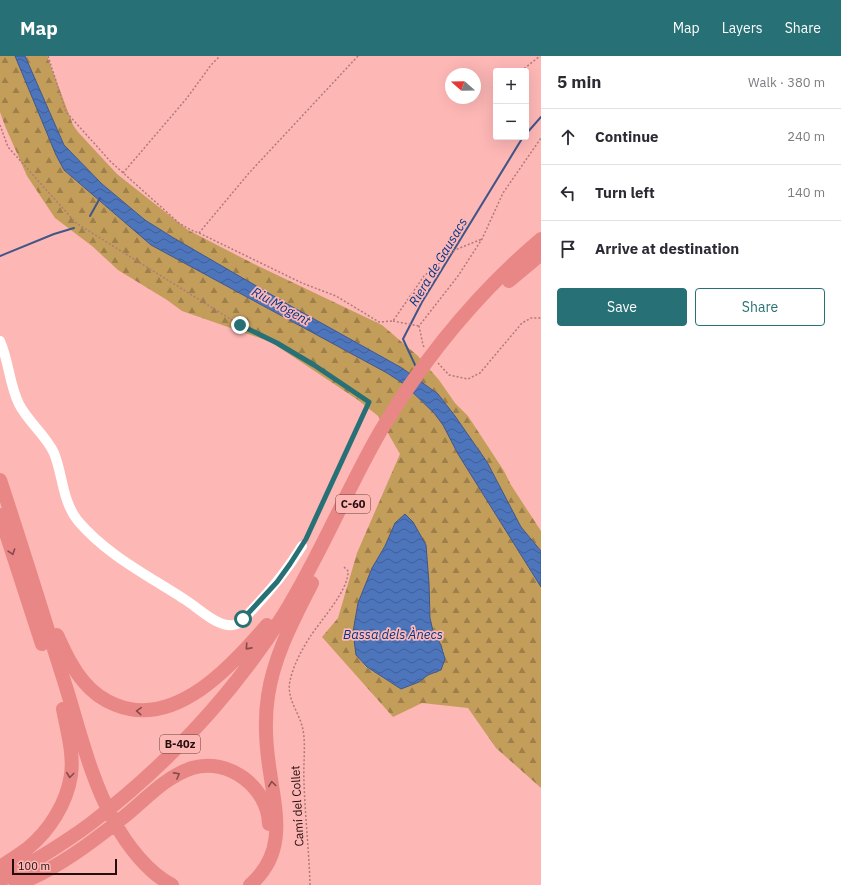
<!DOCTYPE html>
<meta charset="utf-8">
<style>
body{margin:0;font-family:"IBM Plex Sans",sans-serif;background:#f2f2f3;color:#2b2b33}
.controls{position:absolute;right:12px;top:12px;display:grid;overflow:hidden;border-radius:4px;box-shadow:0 4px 16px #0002}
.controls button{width:36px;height:36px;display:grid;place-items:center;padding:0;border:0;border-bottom:1px solid #e1e1e2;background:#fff;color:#2b2b33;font:20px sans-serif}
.compass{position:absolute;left:445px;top:12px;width:36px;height:36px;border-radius:50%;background:#fff;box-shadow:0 4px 16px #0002;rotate:290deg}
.scale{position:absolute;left:12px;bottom:10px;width:105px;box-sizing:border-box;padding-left:4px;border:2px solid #240d0d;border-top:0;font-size:11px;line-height:14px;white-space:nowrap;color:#240d0d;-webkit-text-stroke:3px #fdb7b5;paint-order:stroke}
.stop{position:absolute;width:12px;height:12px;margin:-9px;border:3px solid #277176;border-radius:50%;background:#fff}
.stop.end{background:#277176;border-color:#fff;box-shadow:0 1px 4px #0008}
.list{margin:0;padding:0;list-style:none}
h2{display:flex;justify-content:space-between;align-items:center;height:52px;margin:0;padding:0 16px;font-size:17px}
h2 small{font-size:13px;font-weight:400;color:#7c7c81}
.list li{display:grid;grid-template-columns:26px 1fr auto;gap:12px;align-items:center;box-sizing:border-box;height:56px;padding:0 16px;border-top:1px solid #e1e1e2}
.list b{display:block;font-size:15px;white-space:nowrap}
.list em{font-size:13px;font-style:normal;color:#7c7c81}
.actions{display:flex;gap:8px;padding:12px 16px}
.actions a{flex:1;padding:9px 0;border:1px solid #277176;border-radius:4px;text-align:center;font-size:14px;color:#277176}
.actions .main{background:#277176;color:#fff}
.icon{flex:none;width:22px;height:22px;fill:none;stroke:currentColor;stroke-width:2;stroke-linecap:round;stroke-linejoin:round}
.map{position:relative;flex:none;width:541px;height:829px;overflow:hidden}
header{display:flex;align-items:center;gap:24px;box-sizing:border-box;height:56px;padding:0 20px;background:#277176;color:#fff}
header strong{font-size:19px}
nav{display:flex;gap:22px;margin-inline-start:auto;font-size:14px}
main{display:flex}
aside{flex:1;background:#fff}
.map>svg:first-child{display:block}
</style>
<header>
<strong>Map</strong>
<nav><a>Map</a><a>Layers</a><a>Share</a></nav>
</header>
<main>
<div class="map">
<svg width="541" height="829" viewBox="0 0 541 829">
<defs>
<pattern id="forest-firs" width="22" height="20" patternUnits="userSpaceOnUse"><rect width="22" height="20" fill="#c39e5b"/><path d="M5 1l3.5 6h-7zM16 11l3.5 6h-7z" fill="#9e7f4a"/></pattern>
<pattern id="water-waves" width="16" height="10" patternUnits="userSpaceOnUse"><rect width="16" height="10" fill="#4d75bc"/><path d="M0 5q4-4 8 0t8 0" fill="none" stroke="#405e97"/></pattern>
</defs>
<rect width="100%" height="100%" fill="#fdb7b5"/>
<!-- forest -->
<path fill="url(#forest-firs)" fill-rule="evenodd" d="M0 0H15L56 99 64 114 151 189 387 317 404 328 434 357 443 369 458 398 541 531V732L496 692 468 652 422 647 393 661 322 581 338 562 357 497 400 398 378 360 358 344 271 286 182 255 167 244 118 214 92 190 55 162 27 120 5 70 0 56ZM385 490 430 551C430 559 430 568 433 576 441 592 449 595 441 614L428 619 419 626 401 633 366 611 356 599 358 547 372 512Z
M25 0H47L73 69 78 76 117 118 188 174 252 207 382 269 418 300 439 324 455 347 468 360 504 415 511 429 541 475V495L521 471 487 406 455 360 438 338 402 312 289 249 172 181 145 164 102 128 64 89Z"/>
<!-- water -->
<path fill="url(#water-waves)" stroke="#415688" d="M15 0H25L64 89 102 128 145 164 172 181 289 249 402 312 438 338 455 360 487 406 521 471 541 495V531L458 398 443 369 434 357 404 328 387 317 151 189 64 114 56 99Z
M405 458 413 466 426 489 429 527 430 562 433 575 441 589 445 603 441 614 428 619 419 626 401 633 367 611 356 599 353 576 358 547 372 512 385 490 395 467Z"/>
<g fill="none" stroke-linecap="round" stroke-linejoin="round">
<!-- stream -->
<path stroke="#415688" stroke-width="2" d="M526 78 541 61
M90 160 100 142
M0 200 54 178 74 172
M416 311 403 283 422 246 523 81"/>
<!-- path -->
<path stroke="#b07a79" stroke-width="1.5" stroke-dasharray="2 2" stroke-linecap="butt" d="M48 0 66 56 111 106 179 167 191 174 199 177 302 227 336 240 379 266 393 265 424 220 455 194 482 183
M521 15 540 0
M493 32 496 30
M0 69 8 91 76 167 240 269 277 287 315 309 368 345 369 349 306 484
M123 117 187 42 211 9 220 0
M199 177 249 117 358 0
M393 265 419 270
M424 291 423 289 419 270 458 220 482 183 503 137 541 82
M438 307 449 319 468 323 480 317 522 267 531 262H541
M310 829C309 794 305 760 304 726 303 709 306 690 303 674 300 657 286 643 290 625 293 610 302 593 310 581 320 565 349 534 348 515L343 510"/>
<!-- minor -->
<path stroke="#fff" stroke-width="10" d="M0 285C9 305 9 328 19 348 28 366 46 379 54 397 63 419 62 445 78 465 107 499 147 519 184 543 198 551 220 575 237 568 243 565 248 558 252 554 271 534 288 513 302 490"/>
<!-- highway -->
<path stroke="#e98786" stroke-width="14" d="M509 225 541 198
M0 424C23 493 44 562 66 631 80 676 91 724 114 765 126 788 148 817 172 829
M0 459 42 588
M57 579C65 596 72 612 84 626 93 637 103 644 116 649 175 673 232 610 267 569
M0 811C9 805 19 799 28 792 49 775 67 747 71 719 74 698 67 674 63 653
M0 825C31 807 62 789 90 768 166 710 233 638 284 558 320 500 346 435 380 376 424 302 475 239 541 183
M16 829C57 813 91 787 125 760 146 743 165 721 192 712 228 701 268 731 269 768
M250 829C287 797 276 758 270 716 266 691 264 665 268 640 274 599 294 563 312 527"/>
</g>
<!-- one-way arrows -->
<defs><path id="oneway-chevron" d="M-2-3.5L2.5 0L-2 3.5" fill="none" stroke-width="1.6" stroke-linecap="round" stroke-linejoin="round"/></defs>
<g stroke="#864a4a">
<use href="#oneway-chevron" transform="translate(12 496) rotate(72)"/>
<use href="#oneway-chevron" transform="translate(248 591) rotate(132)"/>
<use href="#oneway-chevron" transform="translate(139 655) rotate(-176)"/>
<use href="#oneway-chevron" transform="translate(70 719) rotate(97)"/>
<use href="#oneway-chevron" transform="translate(177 719) rotate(-29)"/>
<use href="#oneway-chevron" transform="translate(272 728) rotate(-98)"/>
</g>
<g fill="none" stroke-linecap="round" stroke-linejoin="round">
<!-- route -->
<path stroke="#277176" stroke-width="5" d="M240 269 277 287 314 309 369 346 306 483 290 508 277 526 243 563"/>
</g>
<g text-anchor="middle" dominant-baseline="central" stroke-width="3.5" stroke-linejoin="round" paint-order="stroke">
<!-- shield labels -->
<g fill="#fdb7b5" stroke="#65403f" stroke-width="1">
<rect x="336" y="439" width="34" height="18" rx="3"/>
<rect x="160" y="679" width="40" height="18" rx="3"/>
</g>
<g font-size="11" font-weight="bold" fill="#240d0d">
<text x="353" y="448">C-60</text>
<text x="180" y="688">B-40z</text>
</g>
<!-- street labels -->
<g font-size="12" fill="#240d0d" stroke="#fdb7b5">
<text transform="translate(297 750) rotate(-93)">Camí del Collet</text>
</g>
<!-- water labels -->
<g font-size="13" font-style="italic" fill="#033589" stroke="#fdb7b5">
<text transform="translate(438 206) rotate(-59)">Riera de Gausacs</text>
<text transform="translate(281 250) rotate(29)">Riu Mogent</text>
<text x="393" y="578">Bassa dels Ànecs</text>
</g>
</g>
</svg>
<div class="controls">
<button>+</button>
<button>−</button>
</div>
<svg class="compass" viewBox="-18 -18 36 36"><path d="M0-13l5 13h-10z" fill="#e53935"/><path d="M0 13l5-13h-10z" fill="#7c7c81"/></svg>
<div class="scale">100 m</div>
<div class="stop" style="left:243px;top:563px"></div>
<div class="stop end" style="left:240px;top:269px"></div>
</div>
<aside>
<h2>5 min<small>Walk · 380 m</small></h2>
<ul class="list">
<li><svg class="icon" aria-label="ahead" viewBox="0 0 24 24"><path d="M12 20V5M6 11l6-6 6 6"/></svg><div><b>Continue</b></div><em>240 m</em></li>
<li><svg class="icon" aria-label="left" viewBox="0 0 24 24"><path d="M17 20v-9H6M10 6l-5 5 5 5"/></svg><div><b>Turn left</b></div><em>140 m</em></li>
<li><svg class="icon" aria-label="arrive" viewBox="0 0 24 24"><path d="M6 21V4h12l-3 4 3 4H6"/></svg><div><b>Arrive at destination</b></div></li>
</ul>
<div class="actions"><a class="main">Save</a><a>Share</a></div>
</aside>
</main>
